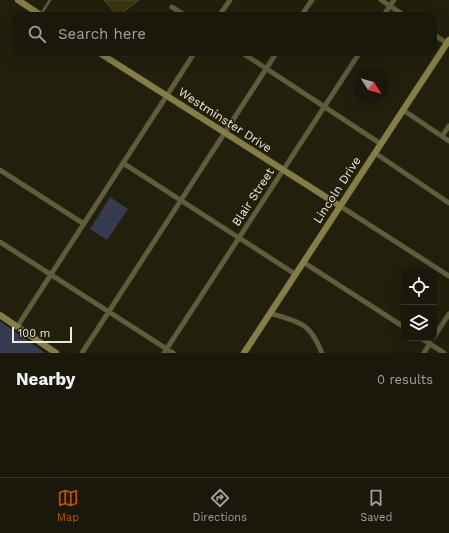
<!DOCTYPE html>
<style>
body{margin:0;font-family:"Work Sans",sans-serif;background:#272518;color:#f1f3f6}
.controls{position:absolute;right:12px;bottom:12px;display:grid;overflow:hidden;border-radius:8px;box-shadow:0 4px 16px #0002}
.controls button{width:36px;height:36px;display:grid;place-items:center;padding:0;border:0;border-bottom:1px solid #38372b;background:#1a180a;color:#f1f3f6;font:20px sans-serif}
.compass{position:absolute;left:353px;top:68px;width:36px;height:36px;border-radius:50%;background:#1a180a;box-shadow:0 4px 16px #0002;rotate:127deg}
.scale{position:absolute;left:12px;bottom:10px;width:60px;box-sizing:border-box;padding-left:4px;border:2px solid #ebeade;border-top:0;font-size:11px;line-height:14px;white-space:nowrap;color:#ebeade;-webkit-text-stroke:3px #22200d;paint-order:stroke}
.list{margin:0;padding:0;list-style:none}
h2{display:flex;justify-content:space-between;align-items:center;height:52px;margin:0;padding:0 16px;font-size:17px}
h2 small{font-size:13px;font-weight:400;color:#9fa09c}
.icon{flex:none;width:22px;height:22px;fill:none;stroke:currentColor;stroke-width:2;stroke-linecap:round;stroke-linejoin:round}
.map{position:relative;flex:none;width:449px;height:353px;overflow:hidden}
.search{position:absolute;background:#1a180a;box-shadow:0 4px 16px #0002;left:12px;right:12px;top:12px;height:44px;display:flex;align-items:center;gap:10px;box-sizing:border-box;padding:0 14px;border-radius:12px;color:#9fa09c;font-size:15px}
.sheet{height:124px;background:#1a180a}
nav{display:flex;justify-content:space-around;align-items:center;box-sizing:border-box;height:56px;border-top:1px solid #38372b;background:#1a180a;font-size:11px;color:#9fa09c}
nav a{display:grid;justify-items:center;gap:2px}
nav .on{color:#b45309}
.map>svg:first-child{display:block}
</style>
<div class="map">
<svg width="449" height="353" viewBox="0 0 449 353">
<rect width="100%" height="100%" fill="#22200d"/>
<!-- green -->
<path fill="#373b4f" d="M110 197 128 209 107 240 90 229Z
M0 321 45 353H0Z"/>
<!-- building -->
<path fill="#383410" stroke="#4e4c36" d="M104 0H139L118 16Z"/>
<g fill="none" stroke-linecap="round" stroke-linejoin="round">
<!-- lane casing -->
<g stroke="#3e3c2a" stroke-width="3">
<path id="lane" d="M41 14 50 0"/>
</g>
<!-- street casing -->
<g stroke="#3e3c2a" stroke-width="5.5">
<path id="street" d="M381 0 405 16
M172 7 186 16
M219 16 230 0
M301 16 312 0
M383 16 394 0
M433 34 448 44
M241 52 381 144
M403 110 449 141
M442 136 449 126
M375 153 449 203
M123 163 295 274
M0 170 84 224
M340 206 449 276
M0 242 173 353
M303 262 404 327
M270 313C300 323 309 321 322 353
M17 327 195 52
M434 337 449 314
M421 338 444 353
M82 353 277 52
M164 353 360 52
M424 353 430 343"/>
</g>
<!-- secondary casing -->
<g stroke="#3e3c2a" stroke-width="7">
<path id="secondary" d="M18 0 42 16
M98 52 340 206
M0 315 56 353
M244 353 449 40"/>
</g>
<!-- lane -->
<use href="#lane" stroke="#605d3b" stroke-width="2"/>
<!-- street -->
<use href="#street" stroke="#605d3b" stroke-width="4.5"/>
<!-- secondary -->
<use href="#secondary" stroke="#857f47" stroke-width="6"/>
</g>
<g text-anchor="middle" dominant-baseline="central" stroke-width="3" stroke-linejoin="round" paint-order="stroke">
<!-- street labels -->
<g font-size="12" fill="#ebeade" stroke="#22200d">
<text transform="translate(225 120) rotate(33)">Westminster Drive</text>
<text transform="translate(337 190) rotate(-57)">Lincoln Drive</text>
<text transform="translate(253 197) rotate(-57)">Blair Street</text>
</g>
</g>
</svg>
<div class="controls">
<button><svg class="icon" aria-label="locate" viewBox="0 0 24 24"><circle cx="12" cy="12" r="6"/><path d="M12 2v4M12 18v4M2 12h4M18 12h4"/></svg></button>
<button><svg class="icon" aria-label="layers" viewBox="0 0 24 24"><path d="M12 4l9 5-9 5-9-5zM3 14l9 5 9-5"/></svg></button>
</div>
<svg class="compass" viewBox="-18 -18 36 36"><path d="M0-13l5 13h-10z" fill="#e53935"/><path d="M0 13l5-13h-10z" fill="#9fa09c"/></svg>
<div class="scale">100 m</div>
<div class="search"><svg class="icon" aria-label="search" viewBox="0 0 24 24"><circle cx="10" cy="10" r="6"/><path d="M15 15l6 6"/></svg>Search here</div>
</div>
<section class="sheet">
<h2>Nearby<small>0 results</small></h2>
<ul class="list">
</ul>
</section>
<nav>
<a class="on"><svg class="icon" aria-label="map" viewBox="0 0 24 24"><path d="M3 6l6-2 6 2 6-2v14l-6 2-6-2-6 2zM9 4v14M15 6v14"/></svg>Map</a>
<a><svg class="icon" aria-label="directions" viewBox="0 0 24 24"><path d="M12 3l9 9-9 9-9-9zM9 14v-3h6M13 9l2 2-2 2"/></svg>Directions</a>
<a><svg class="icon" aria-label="saved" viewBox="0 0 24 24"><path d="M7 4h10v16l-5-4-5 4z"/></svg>Saved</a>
</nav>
